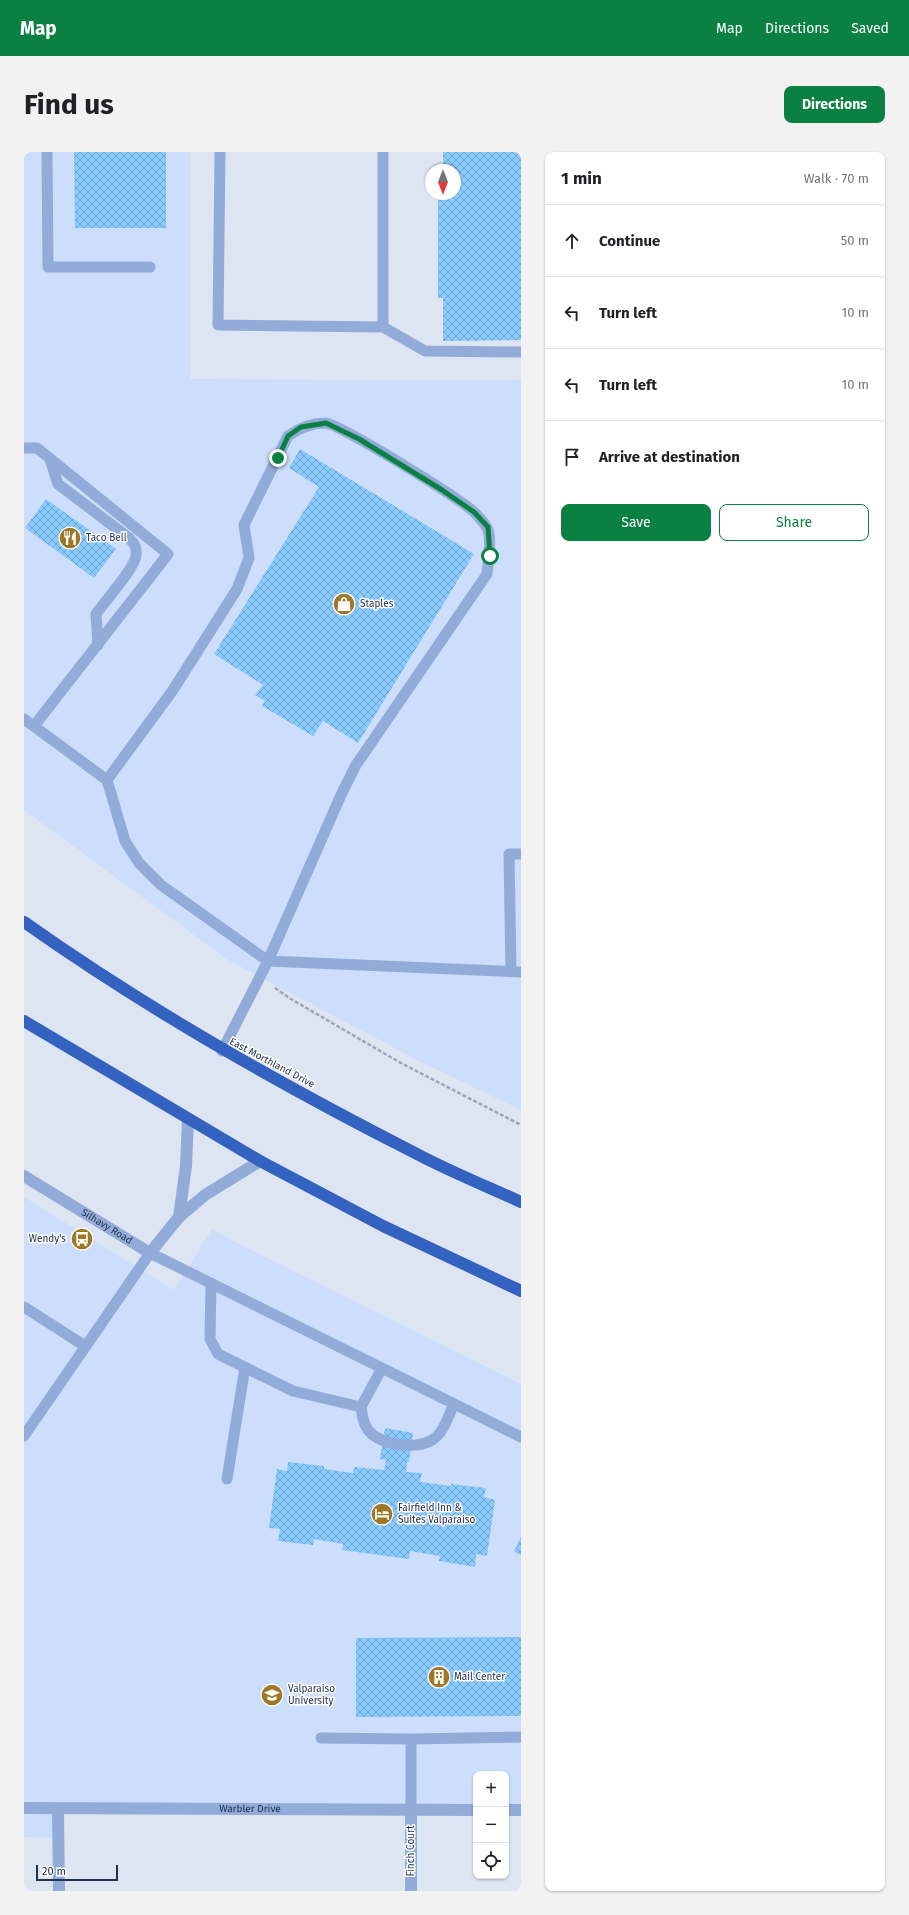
<!DOCTYPE html>
<meta charset="utf-8">
<style>
body{margin:0;font-family:"Fira Sans",sans-serif;background:#f2f2f2;color:#202124}
.controls{position:absolute;right:12px;bottom:12px;display:grid;overflow:hidden;border-radius:8px;box-shadow:0 1px 3px #0004}
.controls button{width:36px;height:36px;display:grid;place-items:center;padding:0;border:0;border-bottom:1px solid #e0e0e0;background:#fff;color:#202124;font:20px sans-serif}
.compass{position:absolute;left:401px;top:12px;width:36px;height:36px;border-radius:50%;background:#fff;box-shadow:0 1px 3px #0004;rotate:180deg}
.scale{position:absolute;left:12px;bottom:10px;width:82px;box-sizing:border-box;padding-left:4px;border:2px solid #23314d;border-top:0;font-size:11px;line-height:14px;white-space:nowrap;color:#23314d;-webkit-text-stroke:3px #fff;paint-order:stroke}
.stop{position:absolute;width:12px;height:12px;margin:-9px;border:3px solid #0b8043;border-radius:50%;background:#fff}
.stop.end{background:#0b8043;border-color:#fff;box-shadow:0 1px 4px #0008}
.list{margin:0;padding:0;list-style:none}
h2{display:flex;justify-content:space-between;align-items:center;height:52px;margin:0;padding:0 16px;font-size:17px}
h2 small{font-size:13px;font-weight:400;color:#757577}
.list li{display:grid;grid-template-columns:26px 1fr auto;gap:12px;align-items:center;box-sizing:border-box;height:72px;padding:0 16px;border-top:1px solid #e0e0e0}
.list b{display:block;font-size:15px;white-space:nowrap}
.list em{font-size:13px;font-style:normal;color:#757577}
.actions{display:flex;gap:8px;padding:12px 16px}
.actions a{flex:1;padding:9px 0;border:1px solid #0b8043;border-radius:8px;text-align:center;font-size:14px;color:#0b8043}
.actions .main{background:#0b8043;color:#fff}
.icon{flex:none;width:22px;height:22px;fill:none;stroke:currentColor;stroke-width:2;stroke-linecap:round;stroke-linejoin:round}
.map{position:relative;flex:none;width:497px;height:1739px;overflow:hidden;border-radius:8px}
header{display:flex;align-items:center;gap:24px;box-sizing:border-box;height:56px;padding:0 20px;background:#0b8043;color:#fff}
header strong{font-size:19px}
nav{display:flex;gap:22px;margin-inline-start:auto;font-size:14px}
.intro{display:flex;align-items:center;justify-content:space-between;box-sizing:border-box;height:96px;padding:0 24px}
h1{margin:0;font-size:28px}
.button{padding:10px 18px;border-radius:8px;background:#0b8043;color:#fff;font-size:14px;font-weight:700}
main{display:flex;gap:24px;padding:0 24px}
aside{flex:1;background:#fff;border-radius:8px;box-shadow:0 1px 3px #0004}
.map>svg:first-child{display:block}
</style>
<header>
<strong>Map</strong>
<nav><a>Map</a><a>Directions</a><a>Saved</a></nav>
</header>
<div class="intro"><h1>Find us</h1><a class="button">Directions</a></div>
<main>
<div class="map">
<svg width="497" height="1739" viewBox="0 0 497 1739">
<defs>
<pattern id="building-cross-hatch" width="8" height="8" patternUnits="userSpaceOnUse"><rect width="8" height="8" fill="#8acbfd"/><path d="M0 0l8 8M0 8l8-8" fill="none" stroke="#70a5cf"/></pattern>
</defs>
<rect width="100%" height="100%" fill="#dde5f3"/>
<!-- built -->
<path fill="#cddefd" d="M0 0H166V227L497 228V958L395 909 204 808 0 658Z
M0 1045 150 1138 188 1077 211 1090 497 1232V1657H482V1622H452V1657H35L34 1686 0 1685Z"/>
<!-- building -->
<path fill="url(#building-cross-hatch)" d="M50 0H142V76H51Z
M419 0H497V188L419 189V146H414V42H431V18H419Z
M276 297 450 402 334 591 299 569 289 584 238 554 241 549 231 543 239 533 190 502 295 335 265 316Z
M22 347 92 397 70 426 1 376Z
M361 1276 389 1281 385 1310H383L382 1320 398 1321 396 1330 427 1334V1332L462 1336 460 1345 471 1348 463 1404 452 1402 451 1415 415 1409 416 1404 386 1399 385 1407 318 1398 319 1392 290 1387 289 1393 254 1389 256 1377 245 1376 253 1317 263 1319 264 1310 300 1314V1317L329 1321 330 1315 360 1318 362 1308 356 1307Z
M497 1384V1403L490 1400Z
M497 1485V1564L332 1565V1486Z"/>
<g fill="none" stroke-linecap="round" stroke-linejoin="round">
<!-- path -->
<path stroke="#9da7ba" stroke-width="2.5" stroke-dasharray="4 2" stroke-linecap="butt" d="M251 836 267 847 375 910 497 973"/>
<!-- lane -->
<path stroke="#92abd8" stroke-width="11" d="M23 0 24 115H126
M196 0 194 173 359 175 401 199 497 200
M359 0V175
M0 296H13L144 402 10 574
M26 307 34 332 105 386C110 391 113 395 112 403 112 415 80 450 72 462L74 493
M0 567 83 628 101 689 115 711 137 733 244 809 317 643 332 613 463 422C464 411 469 383 462 374 459 369 454 364 450 360 435 346 316 272 301 271 287 271 275 276 264 284L220 373 225 406 213 437 149 538 83 628
M487 820 485 702H497
M198 899 244 809 497 820
M187 1132 186 1187 194 1202 269 1239 337 1255 358 1216
M0 1155 61 1194
M337 1255C338 1263 339 1271 344 1278 356 1293 392 1298 408 1288 420 1281 424 1264 430 1252
M0 1284 126 1101 497 1285
M203 1327 221 1215
M297 1586 387 1587V1658
M387 1587 497 1585"/>
<!-- street -->
<g stroke="#92abd8" stroke-width="12">
<path id="s1" d="M0 1024 126 1101 155 1065 181 1043 236 1009"/>
<path d="M155 1065 162 1014 164 967"/>
<path id="s2" d="M0 1656 452 1658"/>
<path d="M34 1657 35 1739"/>
<path d="M387 1658V1739"/>
<path d="M482 1658H497"/>
</g>
<!-- highway -->
<path stroke="#3362c0" stroke-width="12" d="M0 770C124 858 257 933 393 1002 427 1020 462 1034 497 1050
M0 869 236 1009 359 1074 497 1139"/>
</g>
<g fill="none" stroke-linecap="round" stroke-linejoin="round">
<!-- route -->
<path stroke="#0b8043" stroke-width="5" d="M254 306 264 284 277 275 302 271 335 287 418 338 450 360 464 375 466 404"/>
</g>
<!-- icons -->
<defs>
<g id="restaurant-disc" transform="scale(1.15)"><circle r="9.5" fill="#9f7826" stroke="#fff"/><path d="M-5-6h1v4h1v-4h1v4h1v-4h1v5L-1.5 .5V6h-2V.5L-5-1ZM5-6V6H3V1.5H1.5Q1.5-4 5-6Z" fill="#fff"/></g>
<g id="shop-disc" transform="scale(1.15)"><circle r="9.5" fill="#9f7826" stroke="#fff"/><path d="M-5-2.5h2.3a2.7 3.5 0 0 1 5.4 0H5L5.5 6h-11ZM-1.5-2.5h3a1.5 2.3 0 0 0-3 0Z" fill="#fff"/></g>
<g id="bus-disc" transform="scale(1.15)"><circle r="9.5" fill="#9f7826" stroke="#fff"/><path d="M-5-6H5V4H4V6H2V4H-2V6H-4V4H-5ZM-3.5-4V0h7V-4ZM-3.5 1.2v1.5H-2V1.2ZM2 1.2v1.5H3.5V1.2Z" fill="#fff"/></g>
<g id="hotel-disc" transform="scale(1.15)"><circle r="9.5" fill="#9f7826" stroke="#fff"/><path d="M-6-4.5h1.5V1H6V5H4.5V3h-9V5H-6ZM-4 0a1.8 1.8 0 1 1 3.6 0ZM.5 0V-2.5h3Q6-2.5 6 0Z" fill="#fff"/></g>
<g id="building-disc" transform="scale(1.15)"><circle r="9.5" fill="#9f7826" stroke="#fff"/><path d="M-4-6H4V6H1V3H-1V6H-4ZM-2.5-4.3h1.7v1.8h-1.7ZM.8-4.3h1.7v1.8H.8ZM-2.5-1h1.7V.8h-1.7ZM.8-1h1.7V.8H.8Z" fill="#fff"/></g>
<g id="university-disc" transform="scale(1.15)"><circle r="9.5" fill="#9f7826" stroke="#fff"/><path d="M0-5L7-2L0 1L-7-2ZM-4 1L0 2.5L4 1V4Q0 6-4 4Z" fill="#fff"/></g>
</defs>
<g fill-rule="evenodd">
<use href="#restaurant-disc" x="46" y="386"/>
<use href="#shop-disc" x="320" y="452"/>
<use href="#bus-disc" x="58" y="1087"/>
<use href="#hotel-disc" x="358" y="1362"/>
<use href="#building-disc" x="415" y="1525"/>
<use href="#university-disc" x="248" y="1543"/>
</g>
<g text-anchor="middle" dominant-baseline="central" stroke-width="3" stroke-linejoin="round" paint-order="stroke">
<!-- poi labels -->
<g font-size="10" fill="#23314d" stroke="#fff" text-anchor="start">
<text x="62" y="386">Taco Bell</text>
<text x="336" y="452">Staples</text>
<text x="42" y="1087" text-anchor="end">Wendy's</text>
<text x="374" y="1356">Fairfield Inn &amp;<tspan x="374" dy="12">Suites Valparaiso</tspan></text>
<text x="430" y="1525">Mail Center</text>
<text x="264" y="1537">Valparaiso<tspan x="264" dy="12">University</tspan></text>
</g>
<!-- street labels -->
<g font-size="10" fill="#23314d" stroke="#fff">
<text transform="translate(248 911) rotate(28)">East Morthland Drive</text>
<text stroke="none"><textPath href="#s1" startOffset="97">Silhavy Road</textPath></text>
<text stroke="none"><textPath href="#s2" startOffset="226">Warbler Drive</textPath></text>
<text transform="translate(387 1699) rotate(-90)">Finch Court</text>
</g>
</g>
</svg>
<div class="controls">
<button>+</button>
<button>−</button>
<button><svg class="icon" aria-label="locate" viewBox="0 0 24 24"><circle cx="12" cy="12" r="6"/><path d="M12 2v4M12 18v4M2 12h4M18 12h4"/></svg></button>
</div>
<svg class="compass" viewBox="-18 -18 36 36"><path d="M0-13l5 13h-10z" fill="#e53935"/><path d="M0 13l5-13h-10z" fill="#757577"/></svg>
<div class="scale">20 m</div>
<div class="stop" style="left:466px;top:404px"></div>
<div class="stop end" style="left:254px;top:306px"></div>
</div>
<aside>
<h2>1 min<small>Walk · 70 m</small></h2>
<ul class="list">
<li><svg class="icon" aria-label="ahead" viewBox="0 0 24 24"><path d="M12 20V5M6 11l6-6 6 6"/></svg><div><b>Continue</b></div><em>50 m</em></li>
<li><svg class="icon" aria-label="left" viewBox="0 0 24 24"><path d="M17 20v-9H6M10 6l-5 5 5 5"/></svg><div><b>Turn left</b></div><em>10 m</em></li>
<li><svg class="icon" aria-label="left" viewBox="0 0 24 24"><path d="M17 20v-9H6M10 6l-5 5 5 5"/></svg><div><b>Turn left</b></div><em>10 m</em></li>
<li><svg class="icon" aria-label="arrive" viewBox="0 0 24 24"><path d="M6 21V4h12l-3 4 3 4H6"/></svg><div><b>Arrive at destination</b></div></li>
</ul>
<div class="actions"><a class="main">Save</a><a>Share</a></div>
</aside>
</main>
